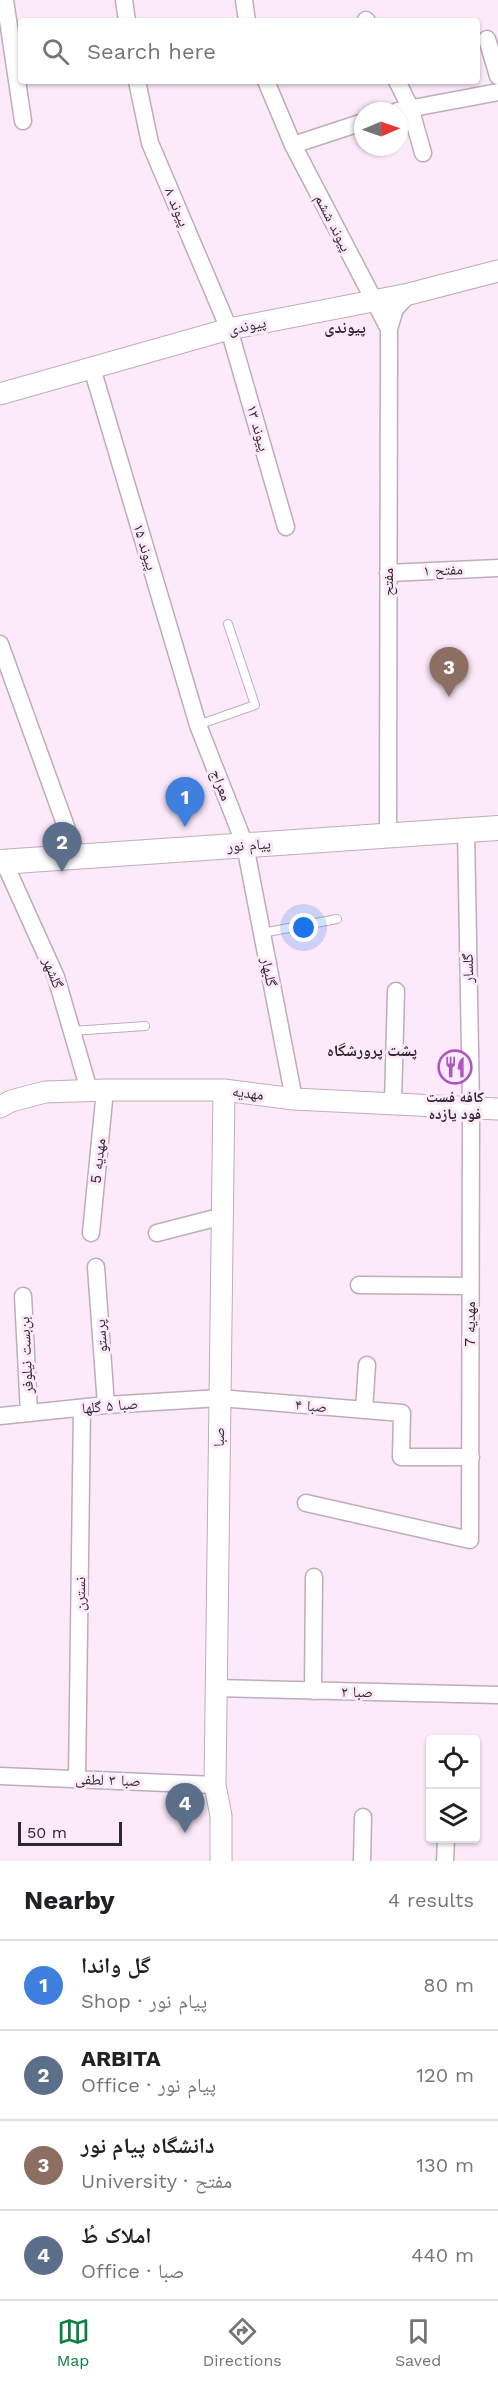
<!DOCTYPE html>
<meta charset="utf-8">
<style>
body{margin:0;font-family:"Work Sans","Noto Naskh Arabic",sans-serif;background:#f2f2f2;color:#202124}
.controls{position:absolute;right:18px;bottom:18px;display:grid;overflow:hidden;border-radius:6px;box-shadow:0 2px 4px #0004}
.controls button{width:54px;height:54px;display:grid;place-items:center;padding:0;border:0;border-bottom:2px solid #e0e0e0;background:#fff;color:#202124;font:30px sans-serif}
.compass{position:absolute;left:354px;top:102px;width:54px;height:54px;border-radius:50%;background:#fff;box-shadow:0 2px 4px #0004;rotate:88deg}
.scale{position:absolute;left:18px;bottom:15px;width:104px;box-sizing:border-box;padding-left:6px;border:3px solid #2f282e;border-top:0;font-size:16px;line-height:21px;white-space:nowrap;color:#2f282e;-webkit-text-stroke:4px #fce9fa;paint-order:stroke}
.you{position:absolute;left:304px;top:928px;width:21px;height:21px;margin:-15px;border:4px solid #fff;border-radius:50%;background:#1a73e8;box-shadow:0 0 0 9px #1a73e833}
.badge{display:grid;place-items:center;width:39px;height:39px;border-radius:50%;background:#0b8043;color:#fff;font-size:20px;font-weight:700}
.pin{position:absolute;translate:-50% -50px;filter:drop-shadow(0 2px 3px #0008)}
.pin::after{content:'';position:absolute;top:32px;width:21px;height:18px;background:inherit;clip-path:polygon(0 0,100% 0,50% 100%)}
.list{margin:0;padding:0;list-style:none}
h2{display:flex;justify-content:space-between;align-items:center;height:78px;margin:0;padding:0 24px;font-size:26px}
h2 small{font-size:20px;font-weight:400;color:#757577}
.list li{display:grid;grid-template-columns:39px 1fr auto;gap:18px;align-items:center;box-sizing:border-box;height:90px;padding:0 24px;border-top:2px solid #e0e0e0}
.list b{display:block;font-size:22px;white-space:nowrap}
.list p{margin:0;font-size:20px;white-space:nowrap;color:#757577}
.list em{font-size:20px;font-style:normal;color:#757577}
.icon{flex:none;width:33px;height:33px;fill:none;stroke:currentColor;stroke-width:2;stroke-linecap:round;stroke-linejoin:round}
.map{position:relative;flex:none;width:498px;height:1861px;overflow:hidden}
.search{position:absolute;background:#fff;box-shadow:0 2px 4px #0004;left:18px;right:18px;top:18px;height:66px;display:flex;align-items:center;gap:15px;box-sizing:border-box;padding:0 21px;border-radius:6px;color:#757577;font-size:22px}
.sheet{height:438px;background:#fff}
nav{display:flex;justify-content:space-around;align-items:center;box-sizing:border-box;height:84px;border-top:2px solid #e0e0e0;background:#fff;font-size:16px;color:#757577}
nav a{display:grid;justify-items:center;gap:3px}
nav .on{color:#0b8043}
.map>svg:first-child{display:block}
</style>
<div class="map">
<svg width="498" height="1861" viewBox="0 0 498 1861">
<rect width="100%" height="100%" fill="#fce9fa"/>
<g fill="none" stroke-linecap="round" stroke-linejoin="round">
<!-- service casing -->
<g stroke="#beacbc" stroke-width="10">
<path id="service" d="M198 725 255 705 228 624
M262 933 337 919
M72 1031 145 1026"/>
</g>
<!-- minor casing -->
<g stroke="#beacbc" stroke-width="19">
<path id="minor" d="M5 0 23 121
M124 0 127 21
M244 0 247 21
M366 20 367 21
M487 39 498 76
M137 81 150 143 229 329 286 527
M266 81 293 145 389 329
M397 81 410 107 423 153
M397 111 498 92
M293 145 363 122
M92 368 198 725 245 845 294 1099
M388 573 498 568
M0 644 77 857
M388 835 389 329 395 309 409 294
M4 862 56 977 89 1090
M393 1103 396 991
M91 1233 105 1090
M157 1233 223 1216
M96 1267 106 1405
M359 1285 470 1286
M23 1296 29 1413
M364 1410 367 1365
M0 1416 106 1405 220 1398 402 1413 401 1457H471
M306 1503 470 1540 471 1107 466 830
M216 1688 498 1695
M313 1691 314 1577
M0 1776 215 1785
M77 1779 82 1408
M362 1861 363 1817
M445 1861 446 1838"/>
</g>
<!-- tertiary casing -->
<g stroke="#beacbc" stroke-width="23">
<path id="tertiary" d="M0 394 229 329 409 294 498 271
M0 1107 11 1101 45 1092 105 1090H224L294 1099 498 1109
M221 1861V1816L215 1785 224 1090"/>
</g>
<!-- secondary casing -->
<g stroke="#beacbc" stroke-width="26">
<path id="secondary" d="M0 862 498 828"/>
</g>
<!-- service -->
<use href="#service" stroke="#fff" stroke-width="8"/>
<!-- minor -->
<use href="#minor" stroke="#fff" stroke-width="16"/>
<!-- tertiary -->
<use href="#tertiary" stroke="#fff" stroke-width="21"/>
<!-- secondary -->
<use href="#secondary" stroke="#fff" stroke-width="24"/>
</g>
<!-- icons -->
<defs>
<g id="restaurant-ring" transform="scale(1.725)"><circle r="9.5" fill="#fce9fa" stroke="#ad55c1" stroke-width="1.5"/><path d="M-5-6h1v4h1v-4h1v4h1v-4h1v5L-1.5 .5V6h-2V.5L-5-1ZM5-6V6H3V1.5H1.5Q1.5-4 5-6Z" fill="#ad55c1"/></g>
</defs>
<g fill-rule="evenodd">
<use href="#restaurant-ring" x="455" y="1067"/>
</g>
<g text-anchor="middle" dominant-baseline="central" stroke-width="6" stroke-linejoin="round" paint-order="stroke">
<!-- street labels -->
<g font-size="15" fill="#2f282e" stroke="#fce9fa">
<text transform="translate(177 207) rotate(67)">پیوند ۸</text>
<text transform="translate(333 223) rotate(63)">پیوند ششم</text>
<text transform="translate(247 326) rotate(-12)">پیوندی</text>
<text transform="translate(258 428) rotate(74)">پیوند ۱۳</text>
<text transform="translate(145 547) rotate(73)">پیوند ۱۵</text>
<text transform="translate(443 570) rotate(-2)">مفتح ۱</text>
<text transform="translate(388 582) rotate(-90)">مفتح</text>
<text transform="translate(221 785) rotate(69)">معراج</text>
<text transform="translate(249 845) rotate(-4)">پیام نور</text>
<text transform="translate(468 968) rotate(-91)">گلسار</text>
<text transform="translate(269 972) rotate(79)">گلبهار</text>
<text transform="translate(53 973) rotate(69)">گلشهر</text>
<text transform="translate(248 1093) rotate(7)">مهدیه</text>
<text transform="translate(98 1161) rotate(-84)">مهدیه 5</text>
<text transform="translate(470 1324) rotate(-90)">مهدیه 7</text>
<text transform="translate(101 1336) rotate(-94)">پرستو</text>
<text transform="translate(26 1355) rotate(-93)">بن‌بست نیلوفر</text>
<text transform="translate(110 1406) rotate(-5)">صبا ۵ گلها</text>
<text transform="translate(311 1406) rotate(5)">صبا ۴</text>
<text transform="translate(219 1437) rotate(-89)">صبا</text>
<text transform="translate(80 1594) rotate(-89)">نسترن</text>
<text transform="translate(357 1692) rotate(1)">صبا ۲</text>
<text transform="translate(108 1780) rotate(2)">صبا ۳ لطفی</text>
</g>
<!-- poi labels -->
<g font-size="15" font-weight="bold" fill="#2f282e" stroke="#fce9fa">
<text x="455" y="1097">کافه فست<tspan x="455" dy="17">فود یازده</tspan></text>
</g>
<!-- neighbourhood labels -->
<g font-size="16" font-weight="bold" fill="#2f282e" stroke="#fce9fa">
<text x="345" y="327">پیوندی</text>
<text x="372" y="1050">پشت پرورشگاه</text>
</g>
</g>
</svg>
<div class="controls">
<button><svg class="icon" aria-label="locate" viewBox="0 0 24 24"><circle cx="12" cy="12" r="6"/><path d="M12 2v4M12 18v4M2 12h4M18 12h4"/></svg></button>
<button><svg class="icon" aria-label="layers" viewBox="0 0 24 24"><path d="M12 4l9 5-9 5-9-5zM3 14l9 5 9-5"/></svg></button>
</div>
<svg class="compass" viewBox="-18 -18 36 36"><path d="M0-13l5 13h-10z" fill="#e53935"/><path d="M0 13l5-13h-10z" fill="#757577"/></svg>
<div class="scale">50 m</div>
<div class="you"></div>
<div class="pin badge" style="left:185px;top:827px;background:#3f7fe0">1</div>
<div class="pin badge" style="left:62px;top:872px;background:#5c6f8a">2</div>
<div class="pin badge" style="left:449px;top:697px;background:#8d6e63">3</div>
<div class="pin badge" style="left:185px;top:1833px;background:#5c6f8a">4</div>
<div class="search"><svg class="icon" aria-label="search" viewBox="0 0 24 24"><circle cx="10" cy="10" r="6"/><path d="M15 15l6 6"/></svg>Search here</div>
</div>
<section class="sheet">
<h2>Nearby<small>4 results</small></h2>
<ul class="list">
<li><span class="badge" style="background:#3f7fe0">1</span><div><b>گل واندا</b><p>Shop · پیام نور</p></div><em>80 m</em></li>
<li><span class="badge" style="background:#5c6f8a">2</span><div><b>ARBITA</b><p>Office · پیام نور</p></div><em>120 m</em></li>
<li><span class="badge" style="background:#8d6e63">3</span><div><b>دانشگاه پیام نور</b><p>University · مفتح</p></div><em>130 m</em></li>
<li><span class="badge" style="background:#5c6f8a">4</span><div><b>املاک طُ</b><p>Office · صبا</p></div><em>440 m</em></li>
</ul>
</section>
<nav>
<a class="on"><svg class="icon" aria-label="map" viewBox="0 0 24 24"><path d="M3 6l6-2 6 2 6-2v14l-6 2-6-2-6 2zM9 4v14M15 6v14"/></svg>Map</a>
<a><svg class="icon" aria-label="directions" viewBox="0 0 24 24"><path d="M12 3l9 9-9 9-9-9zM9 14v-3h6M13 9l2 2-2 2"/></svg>Directions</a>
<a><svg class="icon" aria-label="saved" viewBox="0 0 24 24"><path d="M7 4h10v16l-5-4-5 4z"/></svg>Saved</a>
</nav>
